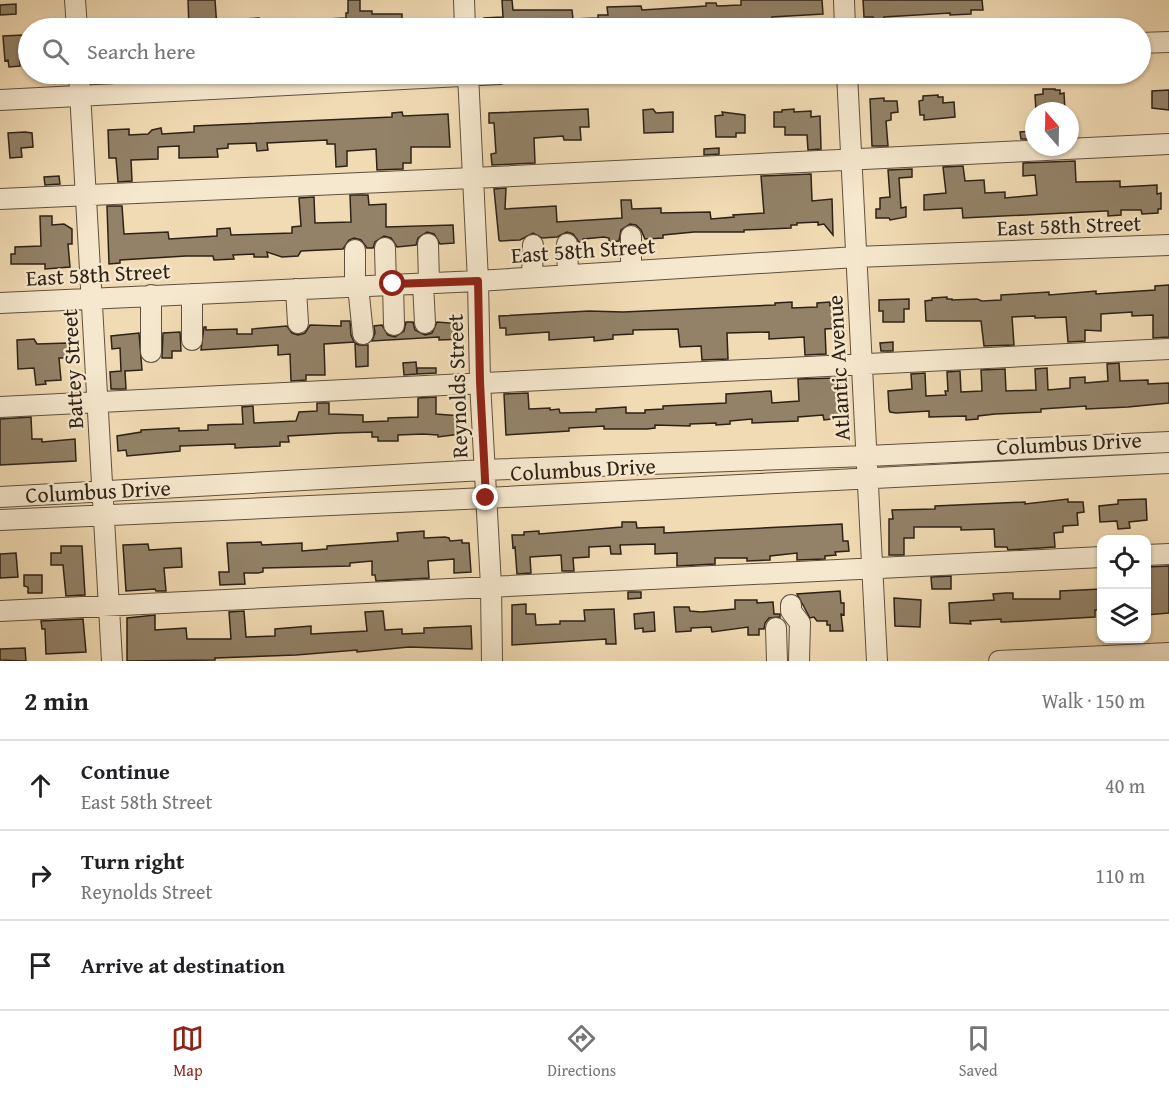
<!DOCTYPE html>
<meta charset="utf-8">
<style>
body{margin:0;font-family:"Gentium Book Plus",serif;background:#f6f6f6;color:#202124}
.controls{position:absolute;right:18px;bottom:18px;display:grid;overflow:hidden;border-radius:12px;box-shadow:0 2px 4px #0004}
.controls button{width:54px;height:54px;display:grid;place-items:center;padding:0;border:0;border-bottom:2px solid #e0e0e0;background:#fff;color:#202124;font:30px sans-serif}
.compass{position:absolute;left:1025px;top:102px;width:54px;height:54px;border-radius:50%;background:#fff;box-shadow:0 2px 4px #0004;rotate:340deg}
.stop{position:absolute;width:18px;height:18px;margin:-14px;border:4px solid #8f2418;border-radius:50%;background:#fff}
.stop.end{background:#8f2418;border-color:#fff;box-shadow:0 2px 6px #0008}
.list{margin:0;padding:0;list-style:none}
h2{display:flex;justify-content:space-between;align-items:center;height:78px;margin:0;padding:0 24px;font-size:26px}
h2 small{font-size:20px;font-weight:400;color:#757577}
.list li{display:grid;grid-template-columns:39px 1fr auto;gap:18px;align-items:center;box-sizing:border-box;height:90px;padding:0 24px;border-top:2px solid #e0e0e0}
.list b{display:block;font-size:22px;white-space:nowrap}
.list p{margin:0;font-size:20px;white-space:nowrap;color:#757577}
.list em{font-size:20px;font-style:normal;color:#757577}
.icon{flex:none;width:33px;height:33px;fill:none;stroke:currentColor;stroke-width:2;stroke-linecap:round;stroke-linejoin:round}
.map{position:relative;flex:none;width:1169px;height:661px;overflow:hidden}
.search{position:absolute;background:#fff;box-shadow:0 2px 4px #0004;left:18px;right:18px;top:18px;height:66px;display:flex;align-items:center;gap:15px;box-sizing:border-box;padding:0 21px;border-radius:33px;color:#757577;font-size:22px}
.sheet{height:348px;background:#fff}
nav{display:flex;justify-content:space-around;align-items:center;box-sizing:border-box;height:84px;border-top:2px solid #e0e0e0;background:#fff;font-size:16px;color:#757577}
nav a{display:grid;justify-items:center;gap:3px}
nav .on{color:#8f2418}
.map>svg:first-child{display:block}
</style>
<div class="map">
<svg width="1169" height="661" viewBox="0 0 1169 661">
<rect width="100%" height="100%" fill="#f1dbb4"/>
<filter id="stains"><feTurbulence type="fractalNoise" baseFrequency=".00333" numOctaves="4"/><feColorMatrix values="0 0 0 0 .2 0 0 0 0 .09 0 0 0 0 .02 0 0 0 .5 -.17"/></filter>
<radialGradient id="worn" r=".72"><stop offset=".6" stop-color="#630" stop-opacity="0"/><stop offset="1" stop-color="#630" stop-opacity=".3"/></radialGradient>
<!-- building -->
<path fill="#938268" stroke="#2e2216" stroke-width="1.5" d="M188 0H215L217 28H189Z
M348 0H360V11H372V14H402V28H308V20L346 18V13H348Z
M502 0H512L513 10H572L573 19 598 18V15H608L607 7 641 6 642 10 706 6V3H716L717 6 741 5V0H822L823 14 772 17 773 23 749 25 641 28H485L484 18 503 17Z
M863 0H982L983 10H971V14L950 15V13L884 17V20H873V17H864Z
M16 4V14L0 15V5Z
M259 18V28H245V19Z
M23 35 25 59H20V66L9 67 8 60 5 61 3 36Z
M1043 89H1055V90H1060V94L1064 93 1065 111H1036L1035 95 1043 94Z
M1169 90V110L1152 108V91Z
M938 95V97H943V103L954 102 955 117 924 120V115H920L919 101 923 100V96Z
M884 98V101H897L898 112 891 113V120L886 121 888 146H872L870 99Z
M588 109 589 127H580L581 140H564L563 136 534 138 535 163 492 165 491 154 496 153 494 123H489V113Z
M653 109 656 113 673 112V132L644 133 643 110Z
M794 109V112L811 111V117L820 116 821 149 808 150 807 135H785V127H774V112H782V110Z
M402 112 403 116 448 114 450 147H411V163H403V169L377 170 376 149 347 151V166L336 167 335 144H327V140L267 143 268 150 257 151 256 143 228 144V148L217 149 218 157 179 158V146L158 147V159L131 160 132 181 118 182 116 158H109L108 130 129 129V135L148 134 152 130 161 128 162 134 194 132V126L392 117V113Z
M722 112 745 115V133H736V137H716L715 116 723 115Z
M1034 131V139H1021L1020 132Z
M25 132 32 133 33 147 21 148 22 157 10 158 8 133Z
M719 148V154L704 155V149Z
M1075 161 1076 182 1120 181V187L1157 185V194L1161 193V209H1158V213L1142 214 1141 210H1121V215L1108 216V211H1105L963 218 962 208 924 210V195L946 193 943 167 963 166 965 181 984 180 985 193 1005 192V198L1037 195 1035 175 1023 176V163Z
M912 169V177L899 178 901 208 906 207V217L890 220 889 218H876V209H880V198L890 197 888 170Z
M811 174 812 201 832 199 833 235 824 224 818 225V222L797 223V225H791V228L744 230V232H694L663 235V238L645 239 641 230 636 225 630 224 621 230 619 241 609 242V238L604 237 583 239V242H579L573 234 567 232 557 237 542 238 533 233 520 240 500 241 499 240 494 189 506 188 505 209 556 206 557 222 622 218 621 200H631L632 209 661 208V213L710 212 711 219 734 217 733 215 764 213 761 176Z
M59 176 60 184 45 185 44 177Z
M350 195H368L369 205 386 204V227L453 225 454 243 440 244 434 234 427 232 418 238 416 245 397 247 391 238 384 236 375 242 373 248H367L361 240 354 238 349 240 343 249 301 251 298 256 282 257 267 252 268 257H254V254L233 255 234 259 214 260 213 256H186L120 260V263L109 264 107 206H122L124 234 168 232 169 239 217 236V229L230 228 231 235 292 233V227L301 226 299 198 314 197 315 223 351 222Z
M40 216H52V225L64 224 72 229V244H68L70 267 45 269V264H11V254H15V247L41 246Z
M1169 285V337L1153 338V315L1132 316V312L1101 314V331L1085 330V341L1068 342 1066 317 1035 318V316L1012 317 1014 345 984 346 981 321H926L925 301 932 300V298L947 297V299H952V300L977 299 982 301 1001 300V295L1049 292V295L1096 291V294L1155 290V286Z
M909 299V309H904V322H883V311H879V300Z
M792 302V308L817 307V303L830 302V306H838L841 328 825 329 826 354 805 355 804 337 769 339V332L727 333 728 359 702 360 701 346 680 347 678 329 633 330V334L613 335V339L594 341V337L549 340V332L506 335V328H500L499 316 589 311 623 312 775 305V303Z
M341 321H350L351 335 354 342 324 344 325 375H306V380L291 381 290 354 278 355V345L201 350 204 327H206V330L237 329V334H252V329L287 326 292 333 298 335 305 333 310 325 341 326Z
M406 322H413L415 330 425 335 432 333 437 322 462 324 463 339 439 340V337L372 341 375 333 374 326 382 325 388 335 395 337 404 331Z
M180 332 181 351H172V358H162L163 333Z
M139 333 142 370 125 371 126 389H111L110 372 121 371 120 348 112 349 111 336Z
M34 339 37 344 68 343 69 358H59L61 380 45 381 46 384 36 385 34 368 18 369 17 340Z
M893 342V351H881L880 343Z
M355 343 359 345H368V366L356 367Z
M416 362 417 374 404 375 403 363Z
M1119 363 1120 381 1148 380V384L1169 383V403L1128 407 1086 409V406L1041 409V412L995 414 978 416V419L966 420V416L929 417V411L896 413 890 412 889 409 888 391 912 389 911 374 925 373 926 396 946 395 945 391H948L947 372 960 371 961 392 982 391 981 370 1005 369 1006 391 1036 390 1035 369 1047 368 1048 390 1070 388V378L1085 377V383L1108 381 1107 364Z
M417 368H436V373L417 374Z
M836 378V380H840V390H837L839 418 824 420 823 415 798 417V421L752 423V419L730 421V424L716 425V423L690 424V426L655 425V428L647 429H604V426L569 428V431L506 435 504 394 528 393 529 409 550 408V410L559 409 560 413 596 412V409L626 407V413H645V410L663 409V406L726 403V394L771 391 772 403 799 401 798 379Z
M436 397V414L461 416 460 434 438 437V435L423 434 398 435V441H378V437H372V432L339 433 288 436 289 442H280V446L235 448V444L180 446V451L127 456 126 450 118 451 117 436 141 432V430L179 428V431L208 430V425L243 424 242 407 253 406 254 423 296 421 299 412 317 411V403H329V414L363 415V422L388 421V418L418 417V398Z
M31 417 32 439H42V442L75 439 76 461 0 465V419Z
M1068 499V502H1083L1084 512 1077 513 1078 525 1063 526V532L1054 533 1055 547 1008 550 1007 547H995L994 529 961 530V527H914V538H904V555H889V519H893L892 510 935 509V506L1025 502V504Z
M1146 499 1147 520 1129 522 1130 528 1118 529 1117 521 1100 522 1099 506 1118 504V500Z
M622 522H636L637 528 664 527V533L842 524 843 541H848L849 551 835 552 836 555 825 556V559L797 560V553L770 556V560L747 561V558H715V564L677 566V553L655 554V544L620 545 621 554H611L610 546 589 547V557L573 558 574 571H562L561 555 530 557 531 573 517 574 515 547 513 548 512 535H524V532L539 531V534L622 527Z
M424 531V538L445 537 449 538 450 541 462 540V543H469L471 572 454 573V559L428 561 429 578 376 581 375 575H372V561L350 563V566L263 568V572L258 573H244L245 584 220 585 219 572H229L227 543 261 542 262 545 302 543V551L327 549V546L398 541 397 533Z
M148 544 149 550 181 548 182 567 164 568 166 591H156L155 589 126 591 123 545Z
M61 546H82L85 595 66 596 63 565H51V553H61Z
M16 553 18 577 0 578V554Z
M1169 566V613L1146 615V567Z
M24 575H42V593H28V587L24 586Z
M951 576V589H932L931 577Z
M1101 589V610H1095V617L1005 622H1001V619L970 621 971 624 950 623 949 603 994 600 993 594 1006 593H1013V599H1060V591Z
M840 591 841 603H844V615L841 614 843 631H830V625H827V621H817L814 617 810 618 797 594Z
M628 592H641V598L628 599Z
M894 598 921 600 920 627 895 626Z
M735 600H757V603L773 602 774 614H780V617L769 618 765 623 764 629H759V635H748V627L712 632 711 627 691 628V631L676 632 674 607H689L690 611 701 612 735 609Z
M526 604V614H535L536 625 560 624V621H585L584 610 614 609 616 644H606V639L512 645V605Z
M244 611 246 637 275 636V629L311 626V634L367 631 365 612 383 611 385 630 402 629V634L424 633V628L471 626 472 649 409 647 357 652V650L296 655 215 658V660L127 661V618L155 615V630L186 628 187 639H231L229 612Z
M654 612 655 631 643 632V628L635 629 634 614Z
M83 619 86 652 46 654 45 629H42L41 621Z
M25 648 26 661 0 660V649Z"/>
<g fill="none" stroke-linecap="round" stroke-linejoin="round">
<!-- minor casing -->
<g stroke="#5f503e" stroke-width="22">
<path id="minor" d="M75 0 77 28
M464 0 465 28
M844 0 845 28
M1140 43 1169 42
M79 74 112 661
M468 74 478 281 480 382 491 586 492 661
M847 74 877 661
M0 100 500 74
M0 199 473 178 1169 144
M631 236V271
M428 244 429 283
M567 244 568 275
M385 248 386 285
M532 277 533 245
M423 283 425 323
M393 284 394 325
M355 286V250
M358 286 363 334
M296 289 298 323
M192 294V340
M151 295V352
M0 303 478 281 856 257 1169 245
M0 407 1169 349
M0 497 484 470 867 456 1169 442
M0 520 486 498 1169 463
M1146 555 1169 554
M791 605V611L800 623 799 661
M0 611 1102 557
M776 628 777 661
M999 661 1169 653"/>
</g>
<!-- minor -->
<use href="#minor" stroke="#f6e8ce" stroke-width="20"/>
</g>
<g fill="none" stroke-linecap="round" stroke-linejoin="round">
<!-- route -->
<path stroke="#8f2418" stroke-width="8" d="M393 284 478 281 480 382 486 498"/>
</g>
<g text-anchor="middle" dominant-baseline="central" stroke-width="4.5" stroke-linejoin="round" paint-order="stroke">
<!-- street labels -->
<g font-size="22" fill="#2e2216" stroke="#f6e8ce">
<text transform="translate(1069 225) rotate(-2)">East 58th Street</text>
<text transform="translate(583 250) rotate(-4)">East 58th Street</text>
<text transform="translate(98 274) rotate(-3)">East 58th Street</text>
<text transform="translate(838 368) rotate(-93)">Atlantic Avenue</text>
<text transform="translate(72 369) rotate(-93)">Battey Street</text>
<text transform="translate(457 386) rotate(-92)">Reynolds Street</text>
<text transform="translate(1069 443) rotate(-3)">Columbus Drive</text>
<text transform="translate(583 469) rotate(-3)">Columbus Drive</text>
<text transform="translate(98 491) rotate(-3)">Columbus Drive</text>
</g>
</g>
<rect width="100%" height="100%" filter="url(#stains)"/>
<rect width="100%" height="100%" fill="url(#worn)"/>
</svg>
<div class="controls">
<button><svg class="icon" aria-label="locate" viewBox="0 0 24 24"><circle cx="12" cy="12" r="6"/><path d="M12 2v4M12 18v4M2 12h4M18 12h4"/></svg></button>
<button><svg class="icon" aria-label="layers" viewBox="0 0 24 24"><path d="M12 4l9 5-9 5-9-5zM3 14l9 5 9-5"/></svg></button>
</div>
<svg class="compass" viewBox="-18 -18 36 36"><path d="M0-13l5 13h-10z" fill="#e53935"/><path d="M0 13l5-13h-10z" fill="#757577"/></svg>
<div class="stop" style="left:393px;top:284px"></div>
<div class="stop end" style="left:486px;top:498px"></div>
<div class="search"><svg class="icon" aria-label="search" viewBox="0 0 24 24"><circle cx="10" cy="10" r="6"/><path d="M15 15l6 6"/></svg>Search here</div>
</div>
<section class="sheet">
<h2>2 min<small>Walk · 150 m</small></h2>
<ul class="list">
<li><svg class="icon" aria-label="ahead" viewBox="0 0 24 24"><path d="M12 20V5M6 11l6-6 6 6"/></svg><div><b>Continue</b><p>East 58th Street</p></div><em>40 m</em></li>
<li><svg class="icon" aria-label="right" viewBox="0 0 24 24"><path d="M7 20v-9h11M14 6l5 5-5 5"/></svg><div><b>Turn right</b><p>Reynolds Street</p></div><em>110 m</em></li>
<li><svg class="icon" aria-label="arrive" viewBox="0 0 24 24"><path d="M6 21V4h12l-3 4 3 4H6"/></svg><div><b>Arrive at destination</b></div></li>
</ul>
</section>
<nav>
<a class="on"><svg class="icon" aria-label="map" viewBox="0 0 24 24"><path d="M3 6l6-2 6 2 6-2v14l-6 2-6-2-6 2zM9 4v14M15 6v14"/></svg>Map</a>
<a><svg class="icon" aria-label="directions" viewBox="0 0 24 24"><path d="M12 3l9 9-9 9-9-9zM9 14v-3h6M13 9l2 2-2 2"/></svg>Directions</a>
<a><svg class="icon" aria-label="saved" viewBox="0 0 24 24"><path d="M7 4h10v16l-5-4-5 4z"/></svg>Saved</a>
</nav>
